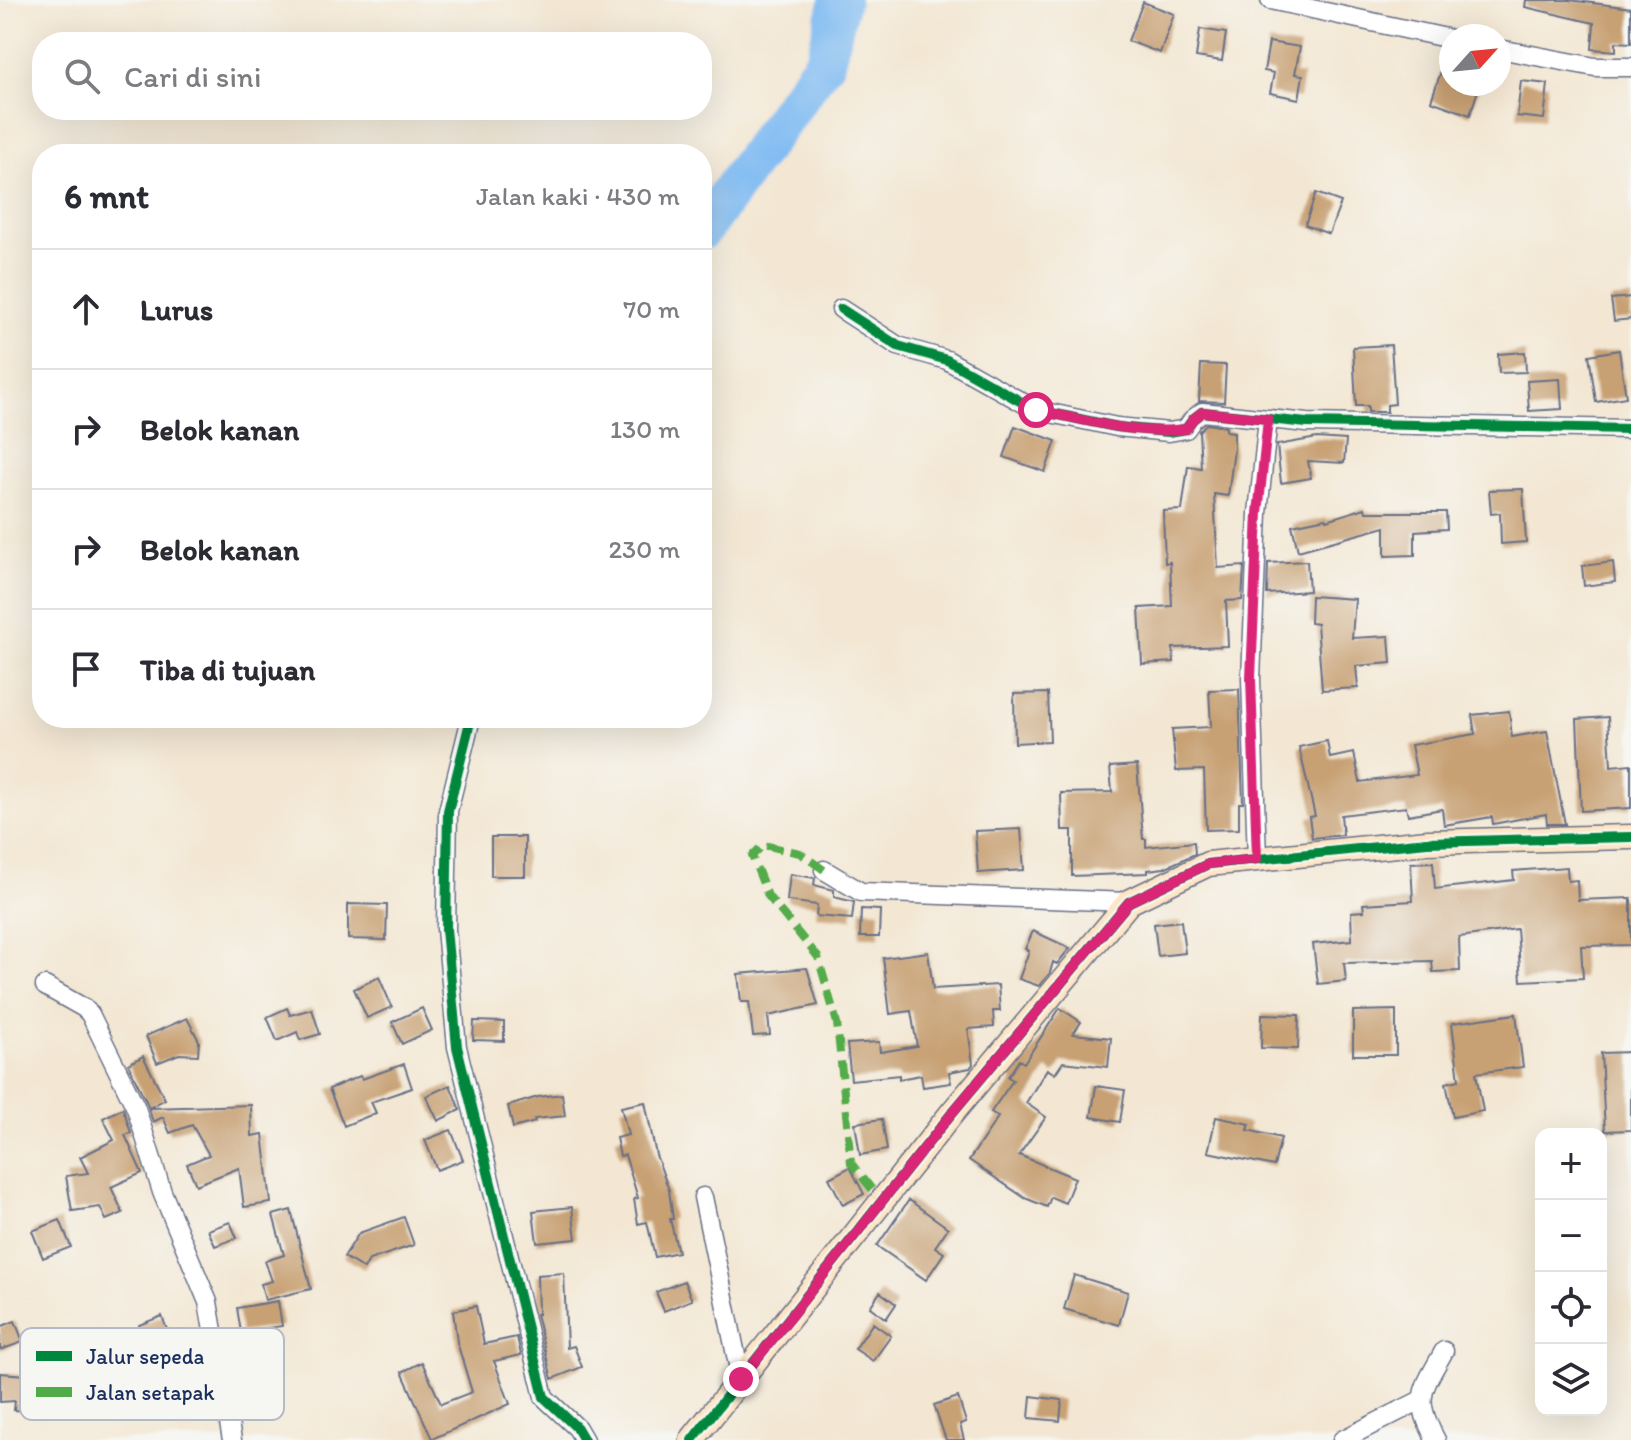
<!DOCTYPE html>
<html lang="id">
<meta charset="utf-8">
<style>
body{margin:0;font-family:Itim,sans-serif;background:#f7f7f7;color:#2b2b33}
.controls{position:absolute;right:24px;bottom:24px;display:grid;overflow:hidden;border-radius:16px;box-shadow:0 8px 32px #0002}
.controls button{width:72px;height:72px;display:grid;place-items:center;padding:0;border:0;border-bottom:2px solid #e1e1e2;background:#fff;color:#2b2b33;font:40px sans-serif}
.compass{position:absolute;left:1439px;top:24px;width:72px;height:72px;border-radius:50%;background:#fff;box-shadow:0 8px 32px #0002;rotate:63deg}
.stop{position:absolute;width:24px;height:24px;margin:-18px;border:6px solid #db2777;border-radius:50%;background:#fff}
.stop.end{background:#db2777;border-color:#fff;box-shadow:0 2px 8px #0008}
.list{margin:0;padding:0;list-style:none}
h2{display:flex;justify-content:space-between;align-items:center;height:104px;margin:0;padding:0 32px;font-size:34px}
h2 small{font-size:26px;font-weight:400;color:#7c7c81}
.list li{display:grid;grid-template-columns:52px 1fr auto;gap:24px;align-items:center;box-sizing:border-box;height:120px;padding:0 32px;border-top:2px solid #e1e1e2}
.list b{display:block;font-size:30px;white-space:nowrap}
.list em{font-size:26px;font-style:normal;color:#7c7c81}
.icon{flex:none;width:44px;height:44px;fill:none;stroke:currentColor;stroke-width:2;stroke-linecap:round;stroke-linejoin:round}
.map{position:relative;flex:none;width:1631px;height:1440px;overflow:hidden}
.search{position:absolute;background:#fff;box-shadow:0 8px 32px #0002;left:32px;top:32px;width:680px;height:88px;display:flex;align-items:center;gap:20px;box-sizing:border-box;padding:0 28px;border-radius:32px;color:#7c7c81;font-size:30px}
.panel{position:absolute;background:#fff;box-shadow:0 8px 32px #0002;left:32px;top:144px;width:680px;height:584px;border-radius:32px}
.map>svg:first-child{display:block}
</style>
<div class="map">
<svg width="1631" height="1440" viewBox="0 0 1631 1440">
<rect width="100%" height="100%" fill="#f6f6f2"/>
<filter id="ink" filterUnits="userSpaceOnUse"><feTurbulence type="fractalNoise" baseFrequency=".0125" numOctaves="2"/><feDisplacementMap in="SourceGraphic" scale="16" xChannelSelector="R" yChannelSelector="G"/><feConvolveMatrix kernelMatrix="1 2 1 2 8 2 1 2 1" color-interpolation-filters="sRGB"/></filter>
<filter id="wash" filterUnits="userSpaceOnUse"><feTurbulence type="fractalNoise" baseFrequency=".006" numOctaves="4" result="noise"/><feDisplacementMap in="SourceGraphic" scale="32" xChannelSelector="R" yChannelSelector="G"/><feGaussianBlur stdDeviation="1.8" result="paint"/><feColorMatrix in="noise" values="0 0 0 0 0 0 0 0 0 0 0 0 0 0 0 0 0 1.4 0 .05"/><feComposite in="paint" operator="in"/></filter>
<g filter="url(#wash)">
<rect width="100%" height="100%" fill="#f3e7d3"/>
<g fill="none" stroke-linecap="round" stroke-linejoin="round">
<!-- river -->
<path stroke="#80bbf2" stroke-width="40" d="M702 230 825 61 840 0"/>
</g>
<g id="blocks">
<!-- building -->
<path fill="#c7a073" d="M1526 0H1569L1631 8V43L1616 42V51L1592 49 1594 23 1525 7Z
M1143 2 1174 14 1160 53 1128 41Z
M1200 29 1226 33 1222 61 1196 57Z
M1269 42 1300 47 1295 74 1303 75 1299 99 1270 93 1274 73 1264 71Z
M1448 51H1451V84H1480L1470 115 1431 101Z
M1521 81 1548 84 1544 119 1517 116Z
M1316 193 1341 202 1329 234 1305 225Z
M1631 297V319L1614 321 1611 299Z
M1391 345 1395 404 1387 405V412H1368V406H1356L1353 347Z
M1619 350 1626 397 1596 402 1589 355Z
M1525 352 1526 372 1499 373 1498 354Z
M1201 364 1226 365 1224 402 1199 401Z
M1560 379 1562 409 1529 411 1527 381Z
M1206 424 1226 427V431L1234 432V450L1228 496 1214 494 1218 568 1244 566 1242 600 1226 601 1228 646 1173 648 1174 662 1142 664 1139 608 1172 606 1170 562 1165 563 1163 511 1182 510 1188 466 1201 468 1199 431Z
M1015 426 1056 441 1045 472 1004 457Z
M1317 438 1346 440 1344 463 1308 461 1311 478 1281 483 1277 445Z
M1523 489 1526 542 1501 544 1500 513 1491 514 1489 490Z
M1365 508 1366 512H1446L1447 529 1415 531V555L1385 556V527L1298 551 1292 525 1326 518 1327 520Z
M1307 561 1309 591 1267 594 1268 563Z
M1613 562 1615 582 1584 586 1582 566Z
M1311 596 1355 599 1352 638 1389 636 1391 663 1356 666 1358 688 1322 690 1317 624 1310 623Z
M1239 689 1243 803H1239V829L1206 830 1204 770 1176 771 1172 729 1211 727 1209 690Z
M1048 693 1050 741 1015 743 1014 694Z
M1509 711 1512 737 1547 731 1565 824H1547L1546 814 1493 824 1492 817 1444 825 1442 809 1408 815 1406 807 1341 815 1343 835 1312 838 1309 817 1315 816 1299 747 1327 741 1330 758 1354 753 1360 782 1417 775 1411 745 1475 734 1472 715Z
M1608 717 1611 766 1631 764V808L1581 811 1577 719Z
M1137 765 1143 839H1146V847L1194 842 1195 854 1164 868 1148 870V873L1072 876V830H1062L1061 793 1112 792 1110 767Z
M1021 829 1024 870 978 873 975 831Z
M491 837H525V876H491Z
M1433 862 1435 889 1514 880 1513 871 1567 867 1568 881 1577 880 1578 900 1631 898V945L1581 946 1583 978 1521 981 1517 929 1459 937 1460 971 1433 972 1432 961 1344 963 1346 981 1318 984 1313 944 1352 940 1351 912 1364 911 1363 904 1413 901 1411 863Z
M790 874 815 878 814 885 834 890V897L854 902 852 919 816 916 817 905 787 901Z
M348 904 387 905 386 940 348 939Z
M861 909 880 910 879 937H860Z
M1181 921 1185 953 1158 956 1154 924Z
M1033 931 1070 948 1057 964 1053 962 1050 973 1039 986 1019 979 1029 951 1025 949Z
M928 952 933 989 998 985 1000 1011H993L994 1027 968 1029 973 1064 970 1068 949 1072 951 1083 923 1087 921 1075 899 1079V1075L851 1080 847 1044 879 1042 880 1052 917 1046 911 1011 890 1014 883 958Z
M807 968 818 1005 768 1016 770 1035 753 1036 749 1002H741L738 974Z
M379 977 392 1007 367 1018 354 989Z
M287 1008 290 1015 312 1009 320 1034 300 1040 297 1032 277 1041 267 1017Z
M422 1008 432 1030 402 1044 392 1022Z
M1060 1008 1081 1022 1073 1034 1111 1038 1108 1067 1063 1062 1055 1074 1047 1069 1026 1103 1046 1117 1019 1155 1075 1178 1065 1203 1051 1197 1047 1207 1025 1198 969 1160 998 1117 991 1112 1013 1080 1008 1077 1019 1060 1024 1063Z
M1396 1010V1055H1353V1011Z
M1262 1014 1299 1015 1298 1049 1261 1048Z
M1516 1014 1523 1067 1476 1073 1483 1111 1453 1117 1446 1083 1459 1080 1452 1023Z
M187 1018 199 1041 198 1055 179 1054 157 1063 146 1036Z
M474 1021 504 1022V1041L473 1040Z
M1631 1052V1130L1605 1131 1601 1053Z
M143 1056 165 1099 149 1108 251 1105 252 1136 263 1134 271 1203 244 1207 239 1168 196 1185 187 1164 209 1155 192 1125 170 1133 163 1117 153 1122 147 1103 128 1064Z
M404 1064 412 1088 371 1102 376 1113 344 1126 329 1089 360 1076 362 1079Z
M450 1085 460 1110 438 1121 426 1096Z
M1096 1086 1125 1090 1120 1122 1091 1117Z
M562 1094 565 1116 534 1119 535 1122 513 1128 508 1106 538 1097Z
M645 1102 656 1155 669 1190 673 1219H670L678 1252 655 1257 647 1222 638 1224 634 1199 638 1198 625 1155 620 1156 616 1138 628 1135 621 1107Z
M123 1108 131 1133 125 1135 142 1173 111 1187 123 1213 106 1220 100 1207 72 1211 66 1176 88 1173 80 1157 114 1140 103 1118Z
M1216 1117 1250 1124 1248 1130 1281 1138 1274 1166 1208 1152Z
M882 1119 887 1150 860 1155 855 1123Z
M451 1130 463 1160 437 1170 425 1140Z
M850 1167 864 1194 843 1205 829 1178Z
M909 1200 948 1228 935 1247 944 1253 926 1280 877 1246Z
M572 1207 576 1239 537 1243 533 1211Z
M291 1210 311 1289 265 1300 261 1284 272 1281 265 1261 284 1255 273 1215Z
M404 1217 414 1245 369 1260 364 1269 344 1257 359 1233Z
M60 1220 71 1247 43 1258 32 1231Z
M230 1222 237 1238 215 1246 208 1230Z
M564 1273 567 1348 574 1346 582 1367 552 1379 536 1314H538L537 1275Z
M1074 1275 1128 1292 1119 1325 1064 1309Z
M684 1281 692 1300 664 1311 656 1292Z
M880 1292 896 1304 886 1319 870 1307Z
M278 1301 282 1326 241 1332 237 1308Z
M476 1306 484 1344 517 1337 521 1355 494 1361 510 1404 432 1439 402 1372 422 1362 441 1404 472 1392 457 1342 453 1311Z
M162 1316 170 1338 176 1375 141 1380 137 1354 148 1353 139 1325Z
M15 1321 23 1342 0 1350V1327Z
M873 1323 891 1336 873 1361 855 1349Z
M0 1373 40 1376 38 1411 14 1410 15 1401 0 1402Z
M1031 1396 1062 1400 1060 1421 1029 1418Z
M958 1397 966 1422 960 1424 964 1440H946L934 1405Z"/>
</g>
</g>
<g filter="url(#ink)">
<use href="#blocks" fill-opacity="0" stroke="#676f87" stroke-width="2"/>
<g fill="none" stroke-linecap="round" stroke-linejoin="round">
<!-- street casing -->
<g stroke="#676f87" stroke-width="21">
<path id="street" d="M1270 0 1451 39
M1499 49 1595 67H1631
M841 309 898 346 947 360 1036 410 1117 427 1169 432 1186 429 1193 419 1202 412 1307 423 1631 429
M471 718 448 811 446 929 457 1047 544 1397 577 1428 584 1440
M1257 859 1251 678 1258 513 1268 419
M824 870 861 892 1129 902
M45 986 84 1008 90 1014 136 1108 162 1192 208 1302 232 1440
M703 1197 741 1379
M1342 1440 1421 1400
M1436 1440C1413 1397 1422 1391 1444 1351"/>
</g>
<!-- secondary casing -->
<g stroke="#676f87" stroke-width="27">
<path id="secondary" d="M692 1440 952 1113 1129 902 1208 864 1427 842 1631 837"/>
</g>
<!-- street -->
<use href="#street" stroke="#fff" stroke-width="18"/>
<!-- secondary -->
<use href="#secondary" stroke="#fde5c5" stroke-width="24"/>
<!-- quiet -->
<path stroke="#52ab49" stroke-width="8" stroke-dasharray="16 8" stroke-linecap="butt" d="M824 870 800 853 763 845 752 856 768 896 818 957 837 1023 851 1163 882 1202"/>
<!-- cycleway casing -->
<g stroke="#f6f6f2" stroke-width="15">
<path id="cycleway" d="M841 309 898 346 947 360 1036 410 1117 427 1169 432 1186 429 1193 419 1202 412 1307 423 1631 429
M471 718 448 811 446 929 457 1047 544 1397 577 1428 584 1440
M692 1440 952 1113 1129 902 1208 864 1427 842 1631 837"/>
</g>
<!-- cycleway -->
<use href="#cycleway" stroke="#00873e" stroke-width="10"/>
</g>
</g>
<g fill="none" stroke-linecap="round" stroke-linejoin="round" filter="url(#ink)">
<!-- route -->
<path stroke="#db2777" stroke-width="10" d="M741 1379 952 1113 1129 902 1208 864 1257 859 1251 678 1258 513 1268 419 1202 412 1193 419 1186 429C1137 436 1085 420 1036 410"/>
</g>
<!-- legend -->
<rect x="20" y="1328" width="264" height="92" rx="12" fill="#f6f6f2" stroke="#b4bac6" stroke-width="2"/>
<rect x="36" y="1351" width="36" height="10" fill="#00873e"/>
<rect x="36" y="1387" width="36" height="10" fill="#52ab49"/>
<g font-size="22" fill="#1b2f5e">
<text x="86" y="1364">Jalur sepeda</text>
<text x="86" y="1400">Jalan setapak</text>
</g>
</svg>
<div class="controls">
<button>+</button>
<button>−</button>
<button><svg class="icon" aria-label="locate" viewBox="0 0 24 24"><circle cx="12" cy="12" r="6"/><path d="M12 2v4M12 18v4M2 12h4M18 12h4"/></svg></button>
<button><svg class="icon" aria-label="layers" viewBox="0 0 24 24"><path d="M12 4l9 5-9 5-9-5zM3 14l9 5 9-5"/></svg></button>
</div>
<svg class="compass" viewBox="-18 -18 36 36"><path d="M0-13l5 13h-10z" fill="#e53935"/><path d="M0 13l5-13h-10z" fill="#7c7c81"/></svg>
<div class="stop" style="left:1036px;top:410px"></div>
<div class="stop end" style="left:741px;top:1379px"></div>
<div class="search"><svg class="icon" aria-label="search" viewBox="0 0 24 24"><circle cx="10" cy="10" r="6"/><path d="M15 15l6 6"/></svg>Cari di sini</div>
<section class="panel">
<h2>6 mnt<small>Jalan kaki · 430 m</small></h2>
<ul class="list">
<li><svg class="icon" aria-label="ahead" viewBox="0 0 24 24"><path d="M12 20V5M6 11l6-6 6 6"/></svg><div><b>Lurus</b></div><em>70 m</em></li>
<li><svg class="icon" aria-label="right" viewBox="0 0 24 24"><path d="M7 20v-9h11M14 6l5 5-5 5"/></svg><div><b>Belok kanan</b></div><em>130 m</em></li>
<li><svg class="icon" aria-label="right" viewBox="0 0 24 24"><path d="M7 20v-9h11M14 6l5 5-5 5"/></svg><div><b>Belok kanan</b></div><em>230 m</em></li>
<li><svg class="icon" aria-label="arrive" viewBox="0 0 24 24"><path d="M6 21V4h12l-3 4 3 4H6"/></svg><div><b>Tiba di tujuan</b></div></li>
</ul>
</section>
</div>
